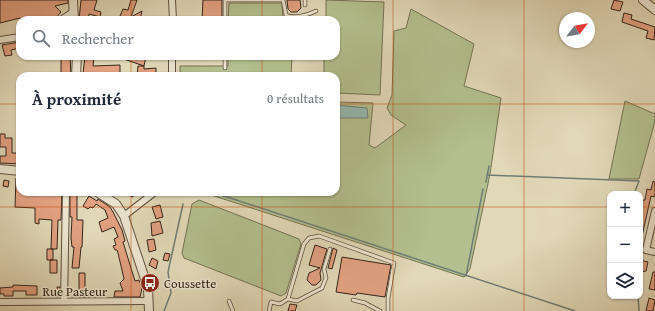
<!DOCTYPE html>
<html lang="fr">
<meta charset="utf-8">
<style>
body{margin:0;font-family:"Gentium Book Plus",serif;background:#f2f2f3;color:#1f2937}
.controls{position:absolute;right:12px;bottom:12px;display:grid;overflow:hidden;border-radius:8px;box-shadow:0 1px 3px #0004}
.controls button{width:36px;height:36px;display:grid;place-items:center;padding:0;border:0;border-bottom:1px solid #e0e1e3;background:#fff;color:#1f2937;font:20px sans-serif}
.compass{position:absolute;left:559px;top:12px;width:36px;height:36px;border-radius:50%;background:#fff;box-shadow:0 1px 3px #0004;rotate:59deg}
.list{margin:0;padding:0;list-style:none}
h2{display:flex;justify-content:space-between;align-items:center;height:52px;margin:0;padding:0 16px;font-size:17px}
h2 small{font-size:13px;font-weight:400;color:#747a83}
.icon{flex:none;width:22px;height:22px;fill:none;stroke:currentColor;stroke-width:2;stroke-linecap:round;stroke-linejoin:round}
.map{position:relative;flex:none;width:655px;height:311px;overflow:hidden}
.search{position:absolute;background:#fff;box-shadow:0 1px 3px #0004;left:16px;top:16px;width:324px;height:44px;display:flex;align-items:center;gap:10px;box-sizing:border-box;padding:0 14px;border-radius:12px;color:#747a83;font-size:15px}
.panel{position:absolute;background:#fff;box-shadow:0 1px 3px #0004;left:16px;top:72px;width:324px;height:124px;border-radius:12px}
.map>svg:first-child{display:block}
</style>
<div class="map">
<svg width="655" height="311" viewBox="0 0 655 311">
<rect width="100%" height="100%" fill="#e1d8b7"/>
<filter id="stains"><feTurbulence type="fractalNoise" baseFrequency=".005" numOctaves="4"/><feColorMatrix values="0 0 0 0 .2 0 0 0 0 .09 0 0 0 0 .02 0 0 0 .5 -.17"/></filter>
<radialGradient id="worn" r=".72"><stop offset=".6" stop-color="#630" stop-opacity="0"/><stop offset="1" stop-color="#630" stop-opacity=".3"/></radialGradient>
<!-- green -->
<path fill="#b3bf8e" stroke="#747254" d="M326 0 384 2 380 95 336 93V76H324V56H336V20H326Z
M229 3H282L283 19 289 20H228Z
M411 9 474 44 464 86 501 98 490 174 470 269 464 277 202 192H336V102L373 103 369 145 375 148 406 125 391 115 387 108 392 95 394 31 406 28Z
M228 56H292L291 76H180V66H228Z
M625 101 655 114V121L639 179H609Z
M199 200 299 239 301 244 286 293 281 296 184 258 182 253 192 204Z"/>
<!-- water -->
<path fill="#94b9b2" stroke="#6e7d75" d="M336 105 367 108 368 118H336Z"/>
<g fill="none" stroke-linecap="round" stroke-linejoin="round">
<!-- stream -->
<path stroke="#6e7d75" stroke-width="1.5" d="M487 175 639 181 634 194
M486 182 489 166
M212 192 575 311
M466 276 483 189
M638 296 639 311
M164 311 171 293 168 272 183 204"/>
</g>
<!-- building -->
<path fill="#e2a181" stroke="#34241a" d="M0 0H68V3L55 6 61 12 54 20H21L20 18 0 23Z
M81 0H97L94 10 101 12 100 17 89 14 88 20H79Z
M131 0H137L131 17 142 11 140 20H124L125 18 120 16 123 9 128 10Z
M203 0H222V20H202Z
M287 0H300L301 8 297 12H291L288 9Z
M614 0 623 2 620 11 611 9Z
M624 13 632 15 631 19 655 27 654 40 646 38 648 31 622 22Z
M20 42V48L11 50 12 55 5 56 2 45Z
M61 56 70 57 71 76H61Z
M85 56 94 58 93 66 120 65V73L98 74V76L83 74Z
M118 56H146L144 66 118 57Z
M138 66H144V69L156 68V76H137Z
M0 134H5V138H12V153H20V164L0 163V156H6V147H0Z
M16 178H20V192H62L61 220H58L57 249H51L52 220 39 219V224L35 223V208L15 207Z
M4 180 9 181 8 187 3 186Z
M653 181 655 182V197L651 196 642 236H640V209L642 200H645L647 189 651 190Z
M120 192H134L133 197Z
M70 194H77V220H83L82 247H81L79 268H72L74 247H72L71 238 72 217H70Z
M89 196 97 201 98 199 110 207 113 212 122 230 125 241 123 242 135 281 139 280 142 288 140 297H114L115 291H123L120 283 124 279 118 253 117 250H115L113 246 116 245 114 239 118 237 114 227 102 232 99 222 108 218 105 210 96 204 93 208 90 207 88 209 83 206Z
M160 205 163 217 156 219 152 207Z
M160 221 163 233 152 236 151 223Z
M154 239 156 250 149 252 147 240Z
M315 245 327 249 320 273 321 280 316 285H312L307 280 309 273 320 268 309 265Z
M333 248 337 250 332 269 328 268Z
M47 249H53V260H50H57V273H50V260H47Z
M165 253 170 254 168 261 163 260Z
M342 257 391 265 385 297 357 293 356 295 336 292Z
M152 258 158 261 156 269 149 265Z
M640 260 648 262 646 271 640 272Z
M653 272H655V290L649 289Z
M79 273H85V290H88V297H79Z
M13 285 37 286V295H26V291H13V296H4V294H0V288L13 287Z
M57 287H60V297L54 296V290H57Z
M649 298 655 300 653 311H646Z
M290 304 297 305 295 311H288Z"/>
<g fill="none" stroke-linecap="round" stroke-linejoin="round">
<!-- service casing -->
<g stroke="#5f5141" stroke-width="4.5">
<path id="service" d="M225 0H283L286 15C294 19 308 15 316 11
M225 0V20
M305 0V5
M225 56V68
M288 299 304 244 309 238 319 236 394 263 388 298V311
M353 300 365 303 380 311
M229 301 233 311
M269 311 271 302 280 304 288 299 297 301 322 288 326 278 324 269 330 249"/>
</g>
<!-- minor casing -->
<g stroke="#5f5141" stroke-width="8">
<path id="minor" d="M172 0 173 20
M61 20 73 12
M0 40 20 37
M172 76V56
M655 211 646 250 655 252
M124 216 155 192
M0 302 149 301
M64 302 66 192"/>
</g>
<!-- tertiary casing -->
<g stroke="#5f5141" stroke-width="10">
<path id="tertiary" d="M73 0 74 20
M643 0 655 10
M76 76 77 56
M0 169 20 171
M97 192 116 204 124 216 148 288 149 311"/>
</g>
<!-- service -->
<use href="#service" stroke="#ece6d0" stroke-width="3"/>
<!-- minor -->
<use href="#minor" stroke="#ece6d0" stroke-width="6"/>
<!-- tertiary -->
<use href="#tertiary" stroke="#ece6d0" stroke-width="8"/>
</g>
<!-- grid -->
<path fill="none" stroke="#cd510e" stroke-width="1" stroke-opacity="0.55" d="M131 0V20M262 0V20M393 0V311M524 0V311M131 56V76M262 56V76M0 104H20M336 104H655M131 192V311M262 192V311M0 207H610M640 207H655"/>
<!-- icons -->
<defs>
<g id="bus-disc" transform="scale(1)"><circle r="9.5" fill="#8f2418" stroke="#ece6d0"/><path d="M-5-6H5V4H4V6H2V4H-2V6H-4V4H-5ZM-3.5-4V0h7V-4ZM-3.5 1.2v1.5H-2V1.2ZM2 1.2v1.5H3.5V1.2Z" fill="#fff"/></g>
</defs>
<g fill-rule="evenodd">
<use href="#bus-disc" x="150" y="283"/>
</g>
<g text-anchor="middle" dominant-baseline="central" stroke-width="3" stroke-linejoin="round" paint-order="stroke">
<!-- poi labels -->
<g font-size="13" fill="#34241a" stroke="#ece6d0" text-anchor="start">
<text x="164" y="283">Coussette</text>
</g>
<!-- street labels -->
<g font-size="13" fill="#34241a" stroke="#ece6d0">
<text x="75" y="291">Rue Pasteur</text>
</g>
</g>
<rect width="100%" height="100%" filter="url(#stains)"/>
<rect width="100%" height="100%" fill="url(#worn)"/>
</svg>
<div class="controls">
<button>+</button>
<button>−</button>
<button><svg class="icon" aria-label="layers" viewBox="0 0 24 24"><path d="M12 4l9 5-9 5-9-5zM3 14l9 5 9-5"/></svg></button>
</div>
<svg class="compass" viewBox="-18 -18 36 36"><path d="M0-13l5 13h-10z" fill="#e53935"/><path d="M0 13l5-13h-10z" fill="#747a83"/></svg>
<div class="search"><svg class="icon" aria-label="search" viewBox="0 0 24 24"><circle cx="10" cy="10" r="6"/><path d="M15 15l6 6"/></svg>Rechercher</div>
<section class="panel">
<h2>À proximité<small>0 résultats</small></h2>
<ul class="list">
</ul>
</section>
</div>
